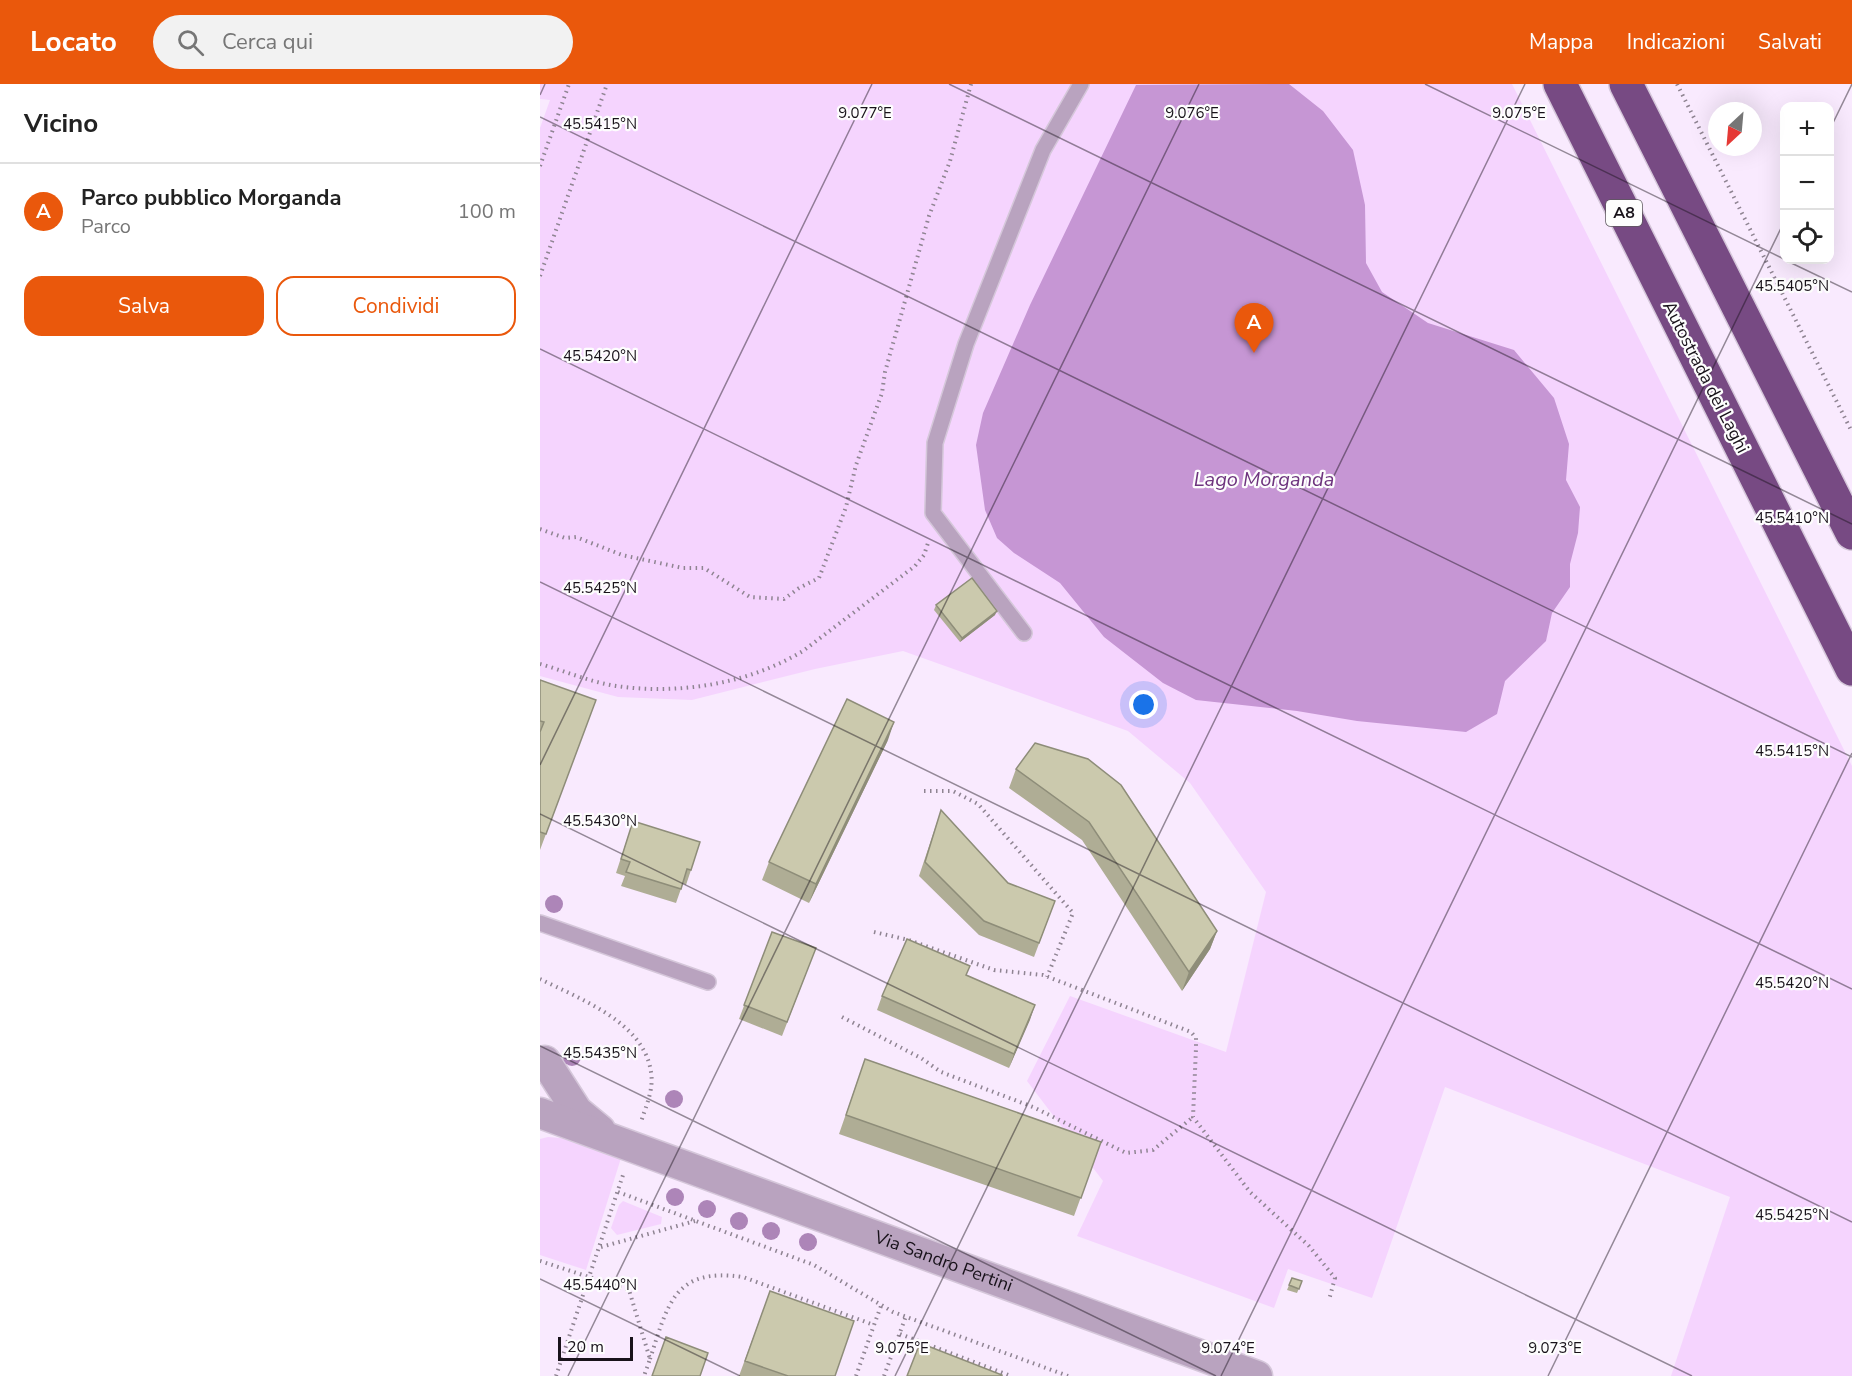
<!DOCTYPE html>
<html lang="it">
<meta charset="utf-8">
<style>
body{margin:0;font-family:"Nunito Sans",sans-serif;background:#f2f2f2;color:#222}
.controls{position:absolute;right:18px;top:18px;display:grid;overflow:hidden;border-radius:12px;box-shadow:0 6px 24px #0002}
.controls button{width:54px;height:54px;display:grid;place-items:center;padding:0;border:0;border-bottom:2px solid #e0e0e0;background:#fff;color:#222;font:30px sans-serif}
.compass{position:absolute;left:1168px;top:18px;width:54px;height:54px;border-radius:50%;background:#fff;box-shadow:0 6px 24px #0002;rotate:206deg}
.scale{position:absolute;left:18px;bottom:15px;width:75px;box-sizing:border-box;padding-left:6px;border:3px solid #18121a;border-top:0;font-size:16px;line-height:21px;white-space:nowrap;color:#18121a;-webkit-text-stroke:4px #fdfdfd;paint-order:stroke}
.you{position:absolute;left:604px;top:621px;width:21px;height:21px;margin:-15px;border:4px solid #fff;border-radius:50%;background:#1a73e8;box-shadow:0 0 0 9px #1a73e833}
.badge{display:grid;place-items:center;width:39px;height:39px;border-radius:50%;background:#ea580c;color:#fff;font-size:20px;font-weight:700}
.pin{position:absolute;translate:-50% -50px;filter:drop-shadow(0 2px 3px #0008)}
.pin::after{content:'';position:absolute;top:32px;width:21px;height:18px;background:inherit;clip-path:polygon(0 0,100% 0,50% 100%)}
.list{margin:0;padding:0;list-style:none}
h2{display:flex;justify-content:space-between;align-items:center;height:78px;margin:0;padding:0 24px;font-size:26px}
h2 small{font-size:20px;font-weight:400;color:#767676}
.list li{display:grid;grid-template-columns:39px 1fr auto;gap:18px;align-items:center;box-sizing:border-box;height:96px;padding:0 24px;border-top:2px solid #e0e0e0}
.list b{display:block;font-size:22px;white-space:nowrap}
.list p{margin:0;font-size:20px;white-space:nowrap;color:#767676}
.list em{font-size:20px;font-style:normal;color:#767676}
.actions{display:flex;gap:12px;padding:18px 24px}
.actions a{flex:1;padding:14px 0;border:2px solid #ea580c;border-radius:18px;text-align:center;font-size:21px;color:#ea580c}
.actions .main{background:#ea580c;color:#fff}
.icon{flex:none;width:33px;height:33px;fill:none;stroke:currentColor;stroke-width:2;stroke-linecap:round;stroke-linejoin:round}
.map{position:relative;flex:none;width:1312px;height:1292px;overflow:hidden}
header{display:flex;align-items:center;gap:36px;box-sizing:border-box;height:84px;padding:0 30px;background:#ea580c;color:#fff}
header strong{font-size:28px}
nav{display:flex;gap:33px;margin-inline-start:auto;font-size:21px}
.search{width:420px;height:54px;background:#f2f2f2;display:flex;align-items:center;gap:15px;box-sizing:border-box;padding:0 21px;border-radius:33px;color:#767676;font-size:22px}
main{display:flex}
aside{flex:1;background:#fff}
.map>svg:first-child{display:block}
</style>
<header>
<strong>Locato</strong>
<div class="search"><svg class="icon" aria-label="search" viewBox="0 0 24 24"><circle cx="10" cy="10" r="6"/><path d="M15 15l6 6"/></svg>Cerca qui</div>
<nav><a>Mappa</a><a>Indicazioni</a><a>Salvati</a></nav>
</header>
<main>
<aside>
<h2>Vicino<small></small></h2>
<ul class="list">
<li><span class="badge">A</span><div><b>Parco pubblico Morganda</b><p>Parco</p></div><em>100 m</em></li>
</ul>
<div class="actions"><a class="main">Salva</a><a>Condividi</a></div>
</aside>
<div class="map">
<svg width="1312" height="1292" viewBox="0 0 1312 1292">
<rect width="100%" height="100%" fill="#f9eafe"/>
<!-- green -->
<path fill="#f5d4fe" d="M0 0H972L1312 682V1292H1131L1190 1113 905 1003 832 1214 748 1185 734 1224 537 1152 563 1097 487 997 530 912 686 968 726 808 650 699 588 647 363 567 275 585 152 616 78 613 0 592V44L10 16 0 15Z
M8 1053 21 1054 81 1074 46 1186 0 1171V1055Z
M83 1117 122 1133 121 1140 77 1151 71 1144 79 1121Z"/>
<!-- water -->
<path fill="#c696d4" d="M749 0 783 27 813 66 825 121 826 179 842 208 888 239 974 266 1014 314 1029 360 1026 396 1040 423 1038 449 1030 480V503L1012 529 1006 557 965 597 957 630 926 648 817 637 757 627 656 616 623 599 564 553 520 499 474 469 457 454 445 426 436 361 443 329 490 221 596 1Z"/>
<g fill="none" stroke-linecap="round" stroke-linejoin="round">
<!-- service casing -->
<g stroke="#d5c7da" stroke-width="18">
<path id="service" d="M484 549 393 429 395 359 426 260 503 66 541 0
M0 839 168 898"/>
</g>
<!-- minor casing -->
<g stroke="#d5c7da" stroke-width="33">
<g id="minor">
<path d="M5 977 37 1027 60 1046"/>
<path id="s1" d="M0 1029 717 1292"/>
</g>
</g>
<!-- motorway casing -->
<g stroke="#d5c7da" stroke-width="36">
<path id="motorway" d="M1020 0 1312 585
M1086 0 1312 449"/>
</g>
<!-- path -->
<path stroke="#8f8492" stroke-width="4" stroke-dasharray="1.5 4.5" stroke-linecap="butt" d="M1137 0 1312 348
M0 82 29 0
M0 192 67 0
M0 445 25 454 36 453 82 471 143 484H164L210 513 244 515 259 504 279 494 306 423 316 381 342 309 345 288 389 132 410 77 431 0
M0 580C25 587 50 598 76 602 139 611 208 600 263 567L375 482 384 471 389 456
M384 707H413L438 720 533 829 507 893
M334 848 369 856 454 886 503 891 651 948 656 954V964L653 1033 710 1108 769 1162 795 1194 789 1216
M0 895C40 915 104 938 111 988 114 1005 106 1022 101 1038
M302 933 381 974 401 988 493 1023 586 1069 613 1066 653 1033
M78 1108 274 1181 353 1228 528 1292
M61 1163 155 1137
M0 1177 89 1206 110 1275 104 1292
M360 1250 471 1292
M110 1275C128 1220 134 1183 203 1193L334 1241 341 1222
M16 1292 84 1088
M316 1292 334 1241
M344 1292 366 1232"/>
<!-- service -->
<use href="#service" stroke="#b9a3bf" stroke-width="15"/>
<!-- minor -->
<use href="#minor" stroke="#b9a3bf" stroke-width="30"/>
<!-- motorway -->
<use href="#motorway" stroke="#774a83" stroke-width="33"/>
</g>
<!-- trees -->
<g fill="#ad85b8">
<circle cx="14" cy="820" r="9"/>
<circle cx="32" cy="973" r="9"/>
<circle cx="134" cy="1015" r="9"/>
<circle cx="135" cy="1113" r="9"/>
<circle cx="167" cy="1125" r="9"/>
<circle cx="199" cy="1137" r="9"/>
<circle cx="231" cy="1147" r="9"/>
<circle cx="268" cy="1158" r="9"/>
</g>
<!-- wall -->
<path fill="#afad95" d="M396 521 455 531 420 558 394 526Z
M0 596 56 616 0 766Z
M348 656 269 819 222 796 229 778Z
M476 685 581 701 677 847 670 865 642 907 542 756 469 704Z
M401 726 468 799 515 817 494 873 439 851 379 792Z
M93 737 151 786 146 801 143 799 136 819 81 802 85 792 76 789Z
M232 848 276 864 242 952 199 935Z
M426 891 495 921 469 984 337 926 342 912Z
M325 975 561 1058 534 1132 299 1050Z
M752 1194 762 1197 757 1209 747 1206Z
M230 1207 295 1292H199Z"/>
<!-- shaded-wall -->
<path fill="#8e8d79" d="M457 527 455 531 420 558 422 554Z
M354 638 348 656 269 819 276 800Z
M677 847 670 865 642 907 649 888Z
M495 921 490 936 469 984 474 970Z"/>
<!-- building -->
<path fill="#cbc9ad" stroke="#8e8d79" stroke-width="1.5" d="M432 494 457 527 422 554 396 521Z
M0 596 56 616 6 750 0 748V648L4 638 0 637Z
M307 615 354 638 276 800 229 778Z
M495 659 548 675 581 701 677 847 649 888 549 738 476 685Z
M401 726 468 799 515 817 499 859 444 837 385 778Z
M93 737 160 758 151 786 147 785 141 805 86 788 90 778 81 775Z
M232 848 276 864 247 938 204 921Z
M367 855 430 882 426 891 495 921 474 970 342 912Z
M325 975 561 1058 541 1114 306 1031Z
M752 1194 762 1197 759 1205 749 1201Z
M230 1207 314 1237 295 1292H248L205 1277Z
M126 1253 168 1269 160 1292H112Z
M380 1259 462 1291V1292H367Z"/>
<!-- ticks -->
<path fill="none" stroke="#18121a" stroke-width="1.5" stroke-opacity="0.45" d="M409 0 1312 440M885 0 1244 175M0 11 5 0M0 33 1312 673M1290 45 1312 0M1245 176 1312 208M0 265 1312 905M0 498 1312 1138M0 681 332 0M0 730 1152 1292M0 962 676 1292M0 1195 200 1292M28 1292 659 0M355 1292 985 0M681 1292 1244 138M1008 1292 1312 669"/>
<g text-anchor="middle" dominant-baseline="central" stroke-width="4.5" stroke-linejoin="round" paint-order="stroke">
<!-- shield labels -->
<rect fill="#fdfdfd" stroke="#5d585e" stroke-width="1.5" x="1066" y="116" width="36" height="26" rx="4.5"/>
<g font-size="16" font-weight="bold" fill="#18121a">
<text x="1084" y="129">A8</text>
</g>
<!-- street labels -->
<g font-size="18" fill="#18121a" stroke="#fdfdfd">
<text transform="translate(1166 293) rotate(63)">Autostrada dei Laghi</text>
<text stroke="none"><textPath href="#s1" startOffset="430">Via Sandro Pertini</textPath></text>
</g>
<!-- water labels -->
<g font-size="20" font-style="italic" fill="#6e347e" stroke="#fdfdfd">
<text x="724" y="395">Lago Morganda</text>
</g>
</g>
<g font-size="15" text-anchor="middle" fill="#18121a" stroke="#fdfdfd" stroke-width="4.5" stroke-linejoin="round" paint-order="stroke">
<text x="325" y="34">9.077°E</text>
<text x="652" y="34">9.076°E</text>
<text x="979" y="34">9.075°E</text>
<text x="60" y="45">45.5415°N</text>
<text x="1252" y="207">45.5405°N</text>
<text x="60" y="277">45.5420°N</text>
<text x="1252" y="439">45.5410°N</text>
<text x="60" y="509">45.5425°N</text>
<text x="1252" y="672">45.5415°N</text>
<text x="60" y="742">45.5430°N</text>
<text x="1252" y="904">45.5420°N</text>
<text x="60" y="974">45.5435°N</text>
<text x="1252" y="1136">45.5425°N</text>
<text x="60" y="1206">45.5440°N</text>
<text x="362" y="1269">9.075°E</text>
<text x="688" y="1269">9.074°E</text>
<text x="1015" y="1269">9.073°E</text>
</g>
</svg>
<div class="controls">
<button>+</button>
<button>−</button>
<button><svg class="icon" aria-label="locate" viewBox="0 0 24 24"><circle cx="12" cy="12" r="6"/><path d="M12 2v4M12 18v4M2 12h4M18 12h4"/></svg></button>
</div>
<svg class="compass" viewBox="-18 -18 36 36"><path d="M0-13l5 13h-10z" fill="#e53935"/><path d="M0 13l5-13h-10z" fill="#767676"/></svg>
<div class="scale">20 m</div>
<div class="you"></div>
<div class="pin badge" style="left:714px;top:269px">A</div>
</div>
</main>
